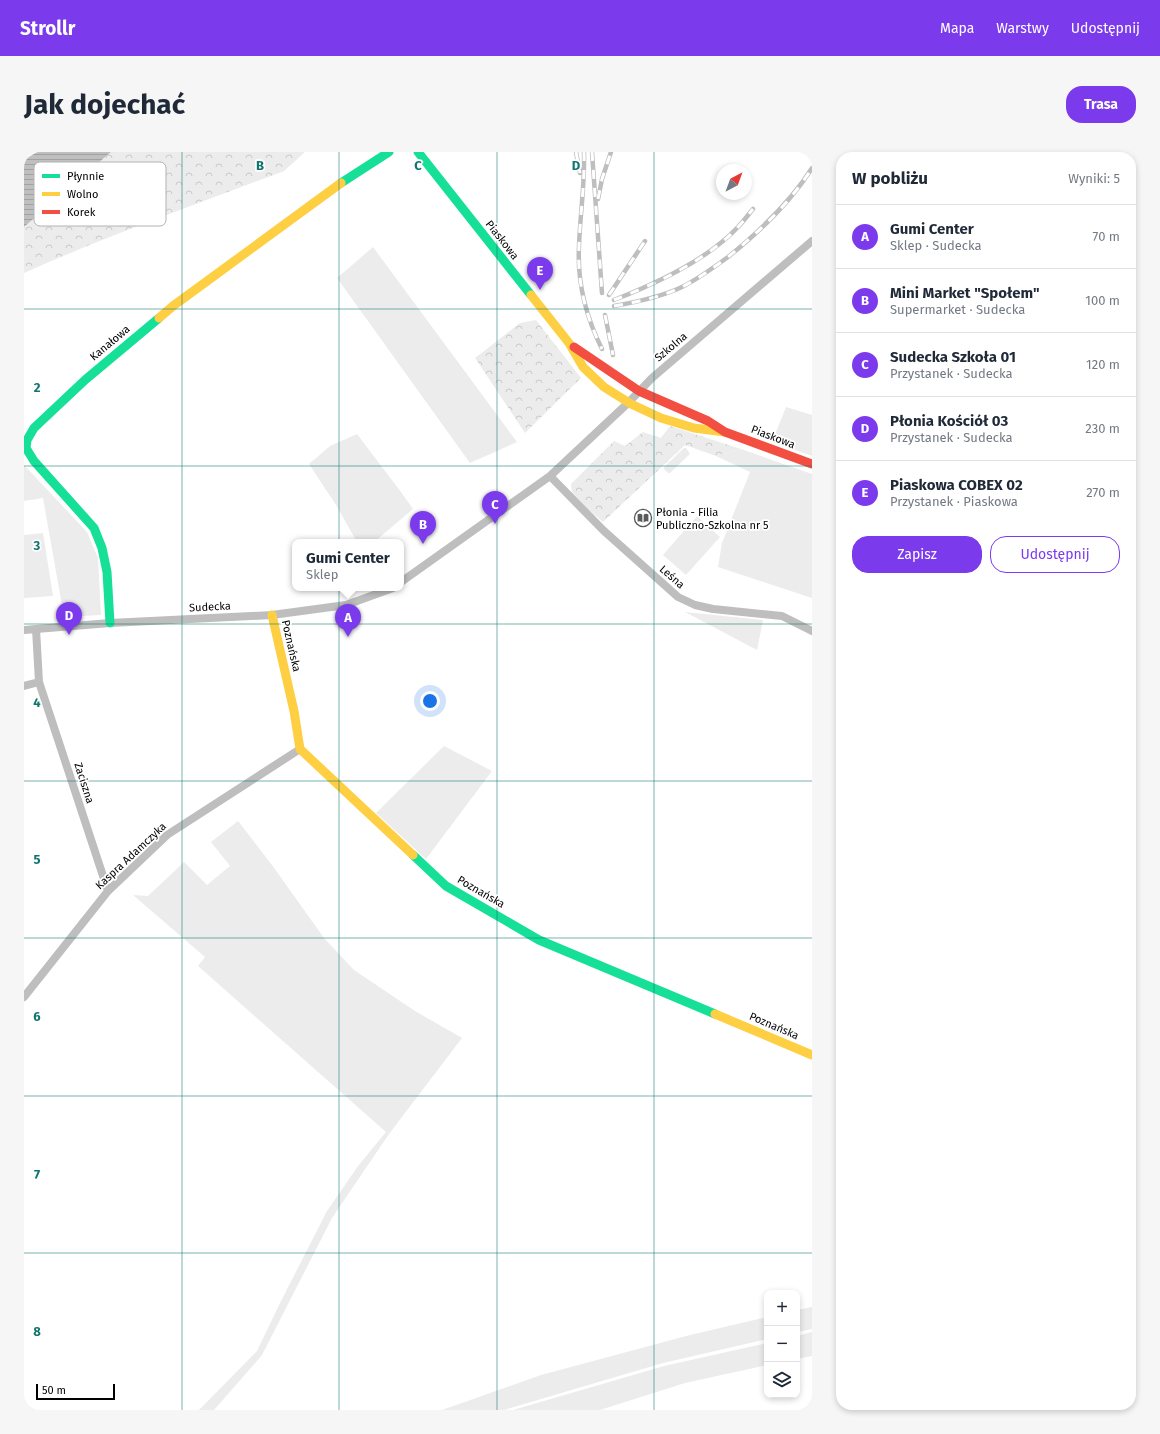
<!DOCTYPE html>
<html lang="pl">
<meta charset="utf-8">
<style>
body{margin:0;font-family:"Fira Sans",sans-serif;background:#f6f6f7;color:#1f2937}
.controls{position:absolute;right:12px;bottom:12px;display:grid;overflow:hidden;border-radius:8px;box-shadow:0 2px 6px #0003}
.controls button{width:36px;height:36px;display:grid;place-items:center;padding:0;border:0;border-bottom:1px solid #e0e1e3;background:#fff;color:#1f2937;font:20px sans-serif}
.compass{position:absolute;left:692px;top:12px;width:36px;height:36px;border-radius:50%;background:#fff;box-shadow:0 2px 6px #0003;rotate:41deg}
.scale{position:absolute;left:12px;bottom:10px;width:79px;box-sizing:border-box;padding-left:4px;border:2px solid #000;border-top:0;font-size:11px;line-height:14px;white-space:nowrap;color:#000;-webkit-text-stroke:3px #fff;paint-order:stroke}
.you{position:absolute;left:406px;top:549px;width:14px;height:14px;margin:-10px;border:3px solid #fff;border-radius:50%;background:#1a73e8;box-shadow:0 0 0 6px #1a73e833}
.badge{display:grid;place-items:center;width:26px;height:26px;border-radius:50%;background:#7c3aed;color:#fff;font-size:13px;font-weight:700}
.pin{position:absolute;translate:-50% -33px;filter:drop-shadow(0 1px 2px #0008)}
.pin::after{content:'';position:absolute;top:21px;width:14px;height:12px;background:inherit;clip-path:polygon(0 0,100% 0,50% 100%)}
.popup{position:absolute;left:268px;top:387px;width:112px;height:52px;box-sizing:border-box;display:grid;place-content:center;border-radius:8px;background:#fff;filter:drop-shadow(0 1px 3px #0005);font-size:13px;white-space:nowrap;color:#747a83}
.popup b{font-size:15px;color:#1f2937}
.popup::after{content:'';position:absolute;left:50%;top:100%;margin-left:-8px;border:8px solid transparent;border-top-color:#fff}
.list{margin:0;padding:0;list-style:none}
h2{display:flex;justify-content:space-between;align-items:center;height:52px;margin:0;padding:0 16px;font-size:17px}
h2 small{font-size:13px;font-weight:400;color:#747a83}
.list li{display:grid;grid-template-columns:26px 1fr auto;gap:12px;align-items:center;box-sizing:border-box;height:64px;padding:0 16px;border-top:1px solid #e0e1e3}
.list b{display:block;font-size:15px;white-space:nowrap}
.list p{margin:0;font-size:13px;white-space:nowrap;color:#747a83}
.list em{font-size:13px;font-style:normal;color:#747a83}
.actions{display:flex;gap:8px;padding:12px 16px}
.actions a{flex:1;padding:9px 0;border:1px solid #7c3aed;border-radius:16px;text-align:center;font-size:14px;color:#7c3aed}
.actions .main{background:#7c3aed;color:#fff}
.icon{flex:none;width:22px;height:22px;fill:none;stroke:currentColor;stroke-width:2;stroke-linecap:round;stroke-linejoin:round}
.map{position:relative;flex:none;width:788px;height:1258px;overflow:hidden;border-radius:16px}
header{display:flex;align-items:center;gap:24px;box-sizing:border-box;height:56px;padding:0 20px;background:#7c3aed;color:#fff}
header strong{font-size:19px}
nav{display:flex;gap:22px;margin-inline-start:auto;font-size:14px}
.intro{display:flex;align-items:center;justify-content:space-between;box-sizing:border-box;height:96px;padding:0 24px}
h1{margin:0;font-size:28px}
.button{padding:10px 18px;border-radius:16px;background:#7c3aed;color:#fff;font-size:14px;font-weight:700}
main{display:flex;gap:24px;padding:0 24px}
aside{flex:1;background:#fff;border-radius:16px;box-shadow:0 2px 6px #0003}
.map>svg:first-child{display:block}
</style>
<header>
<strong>Strollr</strong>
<nav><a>Mapa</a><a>Warstwy</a><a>Udostępnij</a></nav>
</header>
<div class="intro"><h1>Jak dojechać</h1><a class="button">Trasa</a></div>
<main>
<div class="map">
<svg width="788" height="1258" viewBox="0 0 788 1258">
<defs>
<pattern id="forest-crowns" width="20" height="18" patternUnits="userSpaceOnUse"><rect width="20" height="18" fill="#ececec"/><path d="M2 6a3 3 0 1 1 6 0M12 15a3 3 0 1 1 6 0" fill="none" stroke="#c9c9c9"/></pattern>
<pattern id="water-rules" width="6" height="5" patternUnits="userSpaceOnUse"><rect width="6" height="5" fill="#bfbfbf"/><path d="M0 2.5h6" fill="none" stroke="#a2a2a2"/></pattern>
</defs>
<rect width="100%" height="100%" fill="#fff"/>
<!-- green -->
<path fill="#ececec" d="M349 95 493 290 446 311 313 126Z
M762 255 788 263V304L748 290Z
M333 282 377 340 389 357 350 390H333L312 353 285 312 306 294Z
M660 296H662L666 302 646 321H644L640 317V315Z
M717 297 788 322V446L694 415 698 391 726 320 692 304Z
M0 313 63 380 74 406 77 463 40 465 19 346 0 349Z
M673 364 696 385 662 423 639 403Z
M19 381 29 444 0 446V383Z
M661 460 739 468 733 498Z
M420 594 468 619 402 707 352 661Z
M214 669 248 713 300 786 330 818 391 859 438 886 365 982 308 1066 238 1203 190 1258H175L233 1199 256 1151 303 1059 334 1014 362 980 174 814 181 805 109 743 124 744 160 710 183 733 206 714 187 690Z
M788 1155V1177L773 1180V1158Z
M743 1165V1187L639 1211 480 1258H418L517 1223 666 1183Z
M788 1180V1204L773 1207V1184Z
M743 1191V1213L661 1231 576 1258H489L640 1214Z"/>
<!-- forest -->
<path fill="url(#forest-crowns)" d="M87 0H281L260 19C173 52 85 83 0 121V75Z
M512 168 557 226 501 281 451 206 496 171Z
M646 274 717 297 692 304 661 293 579 370 565 358 548 340 547 332 590 289 601 294 619 280 637 286Z"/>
<!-- water -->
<path fill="url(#water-rules)" d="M13 0H87L0 75V8Z"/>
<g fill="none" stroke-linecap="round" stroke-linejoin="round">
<!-- street -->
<path stroke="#bebebe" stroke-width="8" d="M526 324 580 379 654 445 671 453 689 457 758 464 788 479
M377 430 526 324 604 251 628 226 788 89
M12 477 15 530 84 739
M0 478 86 471 248 463 322 453 369 436
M0 534 15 530
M0 845 84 739 143 683 276 597"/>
<!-- fast -->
<path stroke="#16e098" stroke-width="9" d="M394 0 507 143
M317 31 365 0
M86 471 83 420 78 396 70 376 10 309 2 296 3 288 10 276 61 228 135 166
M389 703 422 734 515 788 691 862"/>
<!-- slow -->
<path stroke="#ffcf43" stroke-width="9" d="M507 143 545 191 559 215 580 235 607 252 637 266 670 276 701 280
M135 166 149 154 317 31
M248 463 270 559 276 597 389 703
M691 862 788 903"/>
<!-- jam -->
<path stroke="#f24e42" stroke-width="9" d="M550 195 615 239 684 269 701 280 788 312"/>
<!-- rail casing -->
<g stroke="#bebebe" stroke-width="4.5">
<path id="rail" d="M552 0 556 21
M560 0C561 32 556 63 555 94 553 131 562 165 578 197
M568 0 578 141
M574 47 578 27 587 0
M585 143 621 89
M590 148C631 132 682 109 713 76 719 70 724 63 729 57
M590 154C613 150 637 145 658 135 674 127 689 116 704 105 736 79 766 51 788 16
M581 163 589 203"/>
</g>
<!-- rail -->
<use href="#rail" stroke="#fff" stroke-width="3" stroke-dasharray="9" stroke-linecap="butt"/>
</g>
<!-- grid -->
<path fill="none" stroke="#0f766e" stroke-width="1" stroke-opacity="0.55" d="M158 0V1258M315 0V1258M473 0V1258M630 0V1258M0 157H788M0 314H788M0 472H788M0 629H788M0 786H788M0 944H788M0 1101H788"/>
<!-- icons -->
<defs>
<g id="library-ring" transform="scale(0.9)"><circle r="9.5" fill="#fff" stroke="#595959" stroke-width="1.5"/><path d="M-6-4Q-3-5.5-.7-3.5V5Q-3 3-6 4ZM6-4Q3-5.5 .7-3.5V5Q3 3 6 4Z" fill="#595959"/></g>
</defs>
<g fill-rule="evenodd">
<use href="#library-ring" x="619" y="366"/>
</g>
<g text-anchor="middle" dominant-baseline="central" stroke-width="3.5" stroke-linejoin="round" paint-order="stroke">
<!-- street labels -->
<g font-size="11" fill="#000" stroke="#fff">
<text transform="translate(478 88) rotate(52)">Piaskowa</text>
<text transform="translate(86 191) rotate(-40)">Kanałowa</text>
<text transform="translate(647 195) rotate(-40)">Szkolna</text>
<text transform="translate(749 285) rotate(21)">Piaskowa</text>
<text transform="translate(648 425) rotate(41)">Leśna</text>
<text transform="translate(186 455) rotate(-3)">Sudecka</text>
<text transform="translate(267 494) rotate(77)">Poznańska</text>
<text transform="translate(60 631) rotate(72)">Zaciszna</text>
<text transform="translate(107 704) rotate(-43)">Kaspra Adamczyka</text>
<text transform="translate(457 740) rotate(30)">Poznańska</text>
<text transform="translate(750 874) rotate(23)">Poznańska</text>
</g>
<!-- poi labels -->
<g font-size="11" fill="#000" stroke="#fff" text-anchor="start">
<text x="632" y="360">Płonia - Filia<tspan x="632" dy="13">Publiczno-Szkolna nr 5</tspan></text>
</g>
</g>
<!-- legend -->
<rect x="10" y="10" width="132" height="64" rx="6" fill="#fff" stroke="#b2b2b2" stroke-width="1"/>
<rect x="18" y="22" width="18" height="4" fill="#16e098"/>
<rect x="18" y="40" width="18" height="4" fill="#ffcf43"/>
<rect x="18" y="58" width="18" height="4" fill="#f24e42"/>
<g font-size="11" fill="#000">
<text x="43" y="28">Płynnie</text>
<text x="43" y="46">Wolno</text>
<text x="43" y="64">Korek</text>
</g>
<g font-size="13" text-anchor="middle" font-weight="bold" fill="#0f766e" stroke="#fff" stroke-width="3.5" stroke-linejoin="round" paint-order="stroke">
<text x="236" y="18">B</text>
<text x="394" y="18">C</text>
<text x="552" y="18">D</text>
<text x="13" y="240">2</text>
<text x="13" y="398">3</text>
<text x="13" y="555">4</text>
<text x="13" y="712">5</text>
<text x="13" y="869">6</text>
<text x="13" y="1027">7</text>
<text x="13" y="1184">8</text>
</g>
</svg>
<div class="controls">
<button>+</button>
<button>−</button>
<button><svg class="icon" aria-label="layers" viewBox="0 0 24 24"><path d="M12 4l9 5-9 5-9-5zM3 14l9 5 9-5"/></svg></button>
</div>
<svg class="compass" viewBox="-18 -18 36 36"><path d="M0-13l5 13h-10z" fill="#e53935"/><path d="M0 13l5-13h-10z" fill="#747a83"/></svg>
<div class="scale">50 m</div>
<div class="you"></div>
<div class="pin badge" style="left:324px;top:485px">A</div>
<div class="popup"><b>Gumi Center</b>Sklep</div>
<div class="pin badge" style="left:399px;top:392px">B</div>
<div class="pin badge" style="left:471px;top:372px">C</div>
<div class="pin badge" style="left:45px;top:483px">D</div>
<div class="pin badge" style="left:516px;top:138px">E</div>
</div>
<aside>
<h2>W pobliżu<small>Wyniki: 5</small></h2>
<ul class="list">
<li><span class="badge">A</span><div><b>Gumi Center</b><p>Sklep · Sudecka</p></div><em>70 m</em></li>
<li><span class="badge">B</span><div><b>Mini Market &quot;Społem&quot;</b><p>Supermarket · Sudecka</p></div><em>100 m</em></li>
<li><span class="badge">C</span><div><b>Sudecka Szkoła 01</b><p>Przystanek · Sudecka</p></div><em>120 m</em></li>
<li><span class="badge">D</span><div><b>Płonia Kościół 03</b><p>Przystanek · Sudecka</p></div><em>230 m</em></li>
<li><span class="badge">E</span><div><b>Piaskowa COBEX 02</b><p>Przystanek · Piaskowa</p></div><em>270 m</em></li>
</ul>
<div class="actions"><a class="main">Zapisz</a><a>Udostępnij</a></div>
</aside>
</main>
